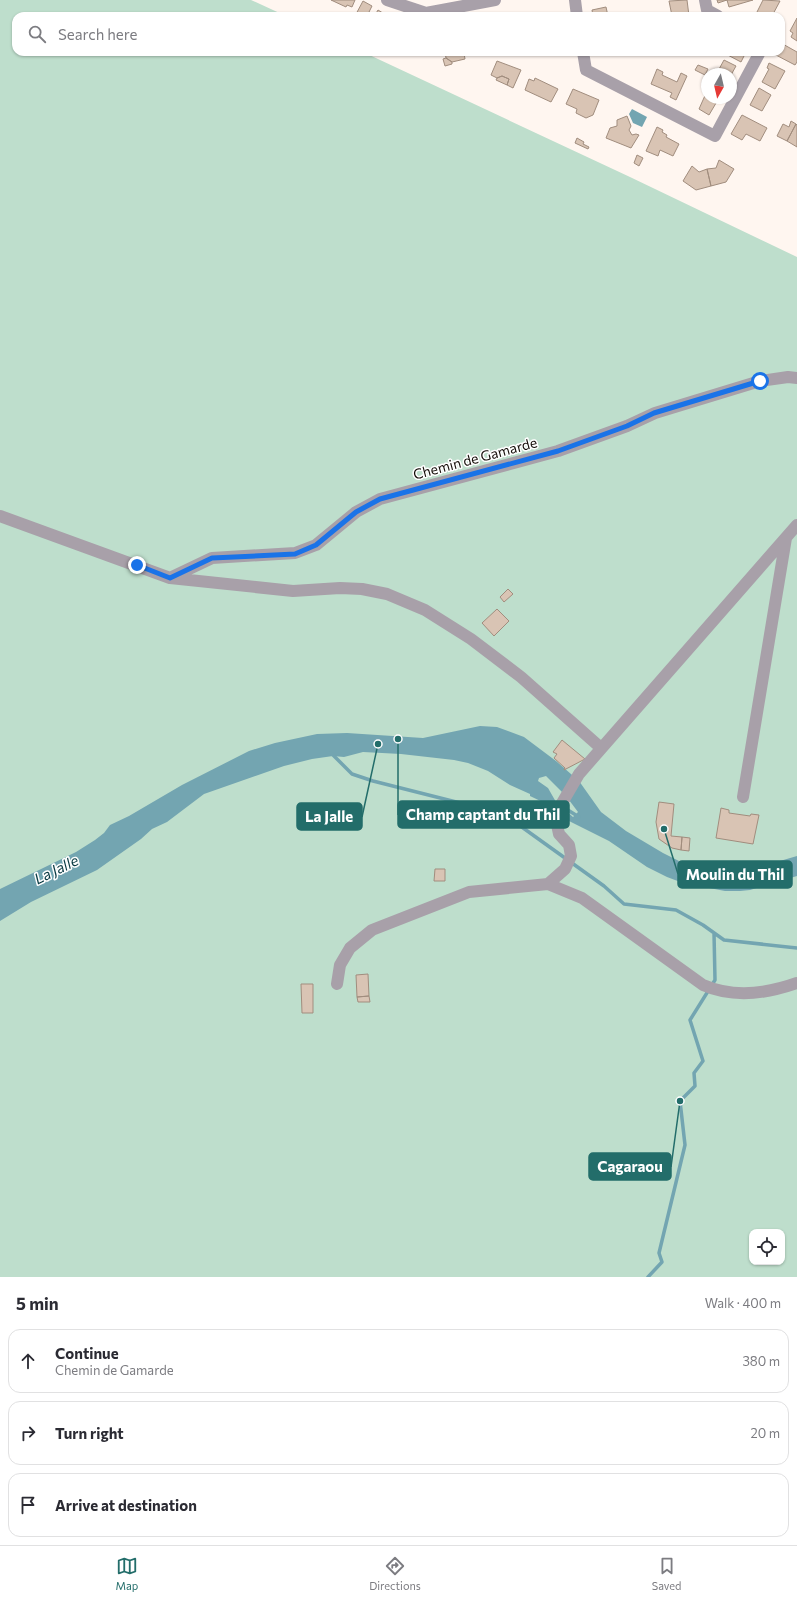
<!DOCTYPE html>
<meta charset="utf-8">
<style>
body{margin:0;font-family:Commissioner,sans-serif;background:#f2f2f3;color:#2b2b33}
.controls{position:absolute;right:12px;bottom:12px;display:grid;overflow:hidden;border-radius:8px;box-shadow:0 1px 3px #0004}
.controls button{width:36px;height:36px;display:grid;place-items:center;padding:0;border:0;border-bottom:1px solid #e1e1e2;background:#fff;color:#2b2b33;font:20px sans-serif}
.compass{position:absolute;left:701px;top:68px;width:36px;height:36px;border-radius:50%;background:#fff;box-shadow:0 1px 3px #0004;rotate:188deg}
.stop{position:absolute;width:12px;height:12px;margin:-9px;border:3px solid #1a73e8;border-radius:50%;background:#fff}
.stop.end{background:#1a73e8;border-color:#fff;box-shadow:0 1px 4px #0008}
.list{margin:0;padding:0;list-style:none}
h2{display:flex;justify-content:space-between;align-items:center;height:52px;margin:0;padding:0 16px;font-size:17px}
h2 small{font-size:13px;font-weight:400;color:#7c7c81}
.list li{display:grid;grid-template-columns:26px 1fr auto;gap:12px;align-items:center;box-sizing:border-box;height:64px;margin:0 8px 8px;padding:0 8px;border:1px solid #e1e1e2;border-radius:12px}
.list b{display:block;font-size:15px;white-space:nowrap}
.list p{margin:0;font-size:13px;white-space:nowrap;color:#7c7c81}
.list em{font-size:13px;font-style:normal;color:#7c7c81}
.icon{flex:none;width:22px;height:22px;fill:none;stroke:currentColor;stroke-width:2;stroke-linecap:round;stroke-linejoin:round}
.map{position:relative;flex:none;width:797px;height:1277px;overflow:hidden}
.search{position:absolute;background:#fff;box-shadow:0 1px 3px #0004;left:12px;right:12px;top:12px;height:44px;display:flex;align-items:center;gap:10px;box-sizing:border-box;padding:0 14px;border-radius:12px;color:#7c7c81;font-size:15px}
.sheet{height:268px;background:#fff}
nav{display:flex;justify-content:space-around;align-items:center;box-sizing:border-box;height:56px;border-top:1px solid #e1e1e2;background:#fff;font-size:11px;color:#7c7c81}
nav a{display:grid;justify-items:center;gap:2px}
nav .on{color:#236d6a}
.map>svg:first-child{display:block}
</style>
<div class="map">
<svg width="797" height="1277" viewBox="0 0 797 1277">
<rect width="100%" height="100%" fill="#fff6f0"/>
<!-- green -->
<path fill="#bedecc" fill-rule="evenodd" d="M0 0H251L286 16H16V52H363L630 177 797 257V1277H0ZM752 1232H782V1262H752Z"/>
<!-- water -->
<path fill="#73a5b1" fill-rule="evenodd" d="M632 109 647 117 642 127 633 123 629 114Z
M480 726 497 727 524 737 556 761 579 781 601 812 626 831 663 853 685 864 704 870 713 876H720L749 870 797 856V876L750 890 740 891H725L683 883 667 877 647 867 609 841 567 820 553 807 530 796V794L510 785 488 771 468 763 454 760 401 754 363 752 344 757 333 756 312 759 284 766 204 794 167 822 152 829 141 839 97 870 31 902 0 921V889L76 852 95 840 104 833 110 825 129 816 182 785 249 751 275 743 317 734 347 733 423 738ZM546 776 566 796 578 812 573 817 556 802 548 788 538 781 539 778Z"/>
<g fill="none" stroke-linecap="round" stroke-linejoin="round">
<!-- stream -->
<path stroke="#73a5b1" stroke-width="3.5" d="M331 753 352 774 373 781 476 807 512 820 604 886 624 904 676 910 703 925 724 940 797 948
M563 807 579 817
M648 1277 662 1262 659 1253 685 1145 680 1101 695 1086 694 1073 703 1061 690 1020 715 980 714 933"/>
</g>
<!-- building -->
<path fill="#d9c4b4" stroke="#a18d7e" d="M331 0H355L352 7 347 5 346 7Z
M687 0 689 16H672L669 1Z
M717 0H753L729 7 727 0 718 3Z
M763 0 780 1 772 16H755Z
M363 1 372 6 369 12 375 15 378 10 386 15 385 16H355Z
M606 7 608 16H593L592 10Z
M797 18V41L791 37 793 33 790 31Z
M781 43 797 52V62L795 65 774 54 775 52H781Z
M445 52 464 53 465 59 452 62 446 58Z
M722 52H746L741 62Z
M446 58 452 62V64L445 66 443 59Z
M724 60 736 66 731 75 712 74 714 69 718 71Z
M497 61 521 70 513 88 507 85 509 79 502 76 497 78 491 75Z
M769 63 785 71 775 89 762 82 769 69 767 68Z
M698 65 708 69 705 75 695 70Z
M657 69 663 72 662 75 677 82 681 73 687 76 676 100 670 97 672 93 651 84Z
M502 76 509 79 507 85 496 80 497 78Z
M535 78 558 89 551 102 525 90 529 79 534 81Z
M759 88 771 95 762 111 750 105Z
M573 89 599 100 593 115 586 118 576 113 577 109 566 104Z
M707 91V98H719L709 115 699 109Z
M742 115 767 128 760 141 746 134 742 140 731 134Z
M627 116 631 126 629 130 632 135 636 134 639 135 631 148 606 138 610 128 617 126V120Z
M791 121 796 124 787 141 777 136 783 124 789 127Z
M796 124 797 125V147L787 141Z
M657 127 663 130 662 132 667 135 666 137 679 144 673 156 660 150 658 156 646 151Z
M577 138 584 142 583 144 589 147 588 149 575 143Z
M637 155 643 158 639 166 634 163Z
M719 160 734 169 726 182 711 186 707 169 716 168Z
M692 166 699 172 707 169 711 186 696 190 683 181Z
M508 589 513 594 504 602 500 597Z
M497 609 509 621 494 636 482 623Z
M562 740 568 745 585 759 564 770 565 768 554 758 557 754 553 752Z
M659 802 674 804 671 836 682 837 681 850 672 848 659 839 656 822Z
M721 808 729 810V813L750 816 751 814 759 815 753 844 716 838Z
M682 837 690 838 689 851 681 850Z
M435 869H445V881H434Z
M368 974 369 996 357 997 356 975Z
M301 984H313V1013H302Z
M369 996 370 1002H358L357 997Z"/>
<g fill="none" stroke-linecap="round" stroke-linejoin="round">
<!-- minor -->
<path stroke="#a8a0a9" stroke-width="12" d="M387 0 426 13 495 0
M575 0 577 16
M705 0 707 10 718 16
M583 52 586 70 715 136 760 52
M0 516 170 578 293 591 340 588 362 589 387 594 425 610 471 639 521 677 601 748
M170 578 212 558 295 553 316 545 356 512 380 499 558 451 627 426 655 413 760 381 788 377 797 378
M743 797 786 538
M548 884 582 898 703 985C733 998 766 994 797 983
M337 984 340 965 350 948 372 930 469 892 548 884 565 869 571 856 569 845 559 834 555 815 579 774 797 525"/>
</g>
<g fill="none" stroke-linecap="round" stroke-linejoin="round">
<!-- route -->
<path stroke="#1a73e8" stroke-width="5" d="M137 565 170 578 212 558 295 554 316 545 356 512 380 499 558 451 627 426 654 413 760 381"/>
</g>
<g text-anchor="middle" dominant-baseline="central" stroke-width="3" stroke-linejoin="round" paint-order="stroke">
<!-- street labels -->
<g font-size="14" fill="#130c07" stroke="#fff">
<text transform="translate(475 458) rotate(-15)">Chemin de Gamarde</text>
</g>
<!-- water labels -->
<g font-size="15" font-style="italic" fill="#083942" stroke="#fff">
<text transform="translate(56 869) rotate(-26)">La Jalle</text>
</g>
</g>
<!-- callouts -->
<path fill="none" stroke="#236d6a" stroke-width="1.5" d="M398 739L398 815M378 744L362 817M664 829L678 874M680 1101L671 1167"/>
<g fill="#236d6a" stroke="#fff" stroke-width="1.5">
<circle cx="398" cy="739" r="4"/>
<circle cx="378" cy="744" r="4"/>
<circle cx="664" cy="829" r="4"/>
<circle cx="680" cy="1101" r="4"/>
</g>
<g fill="#236d6a" stroke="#236d6a" stroke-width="1.5">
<rect x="398" y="801" width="171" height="27" rx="4"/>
<rect x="297" y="803" width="65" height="27" rx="4"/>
<rect x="678" y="861" width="114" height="27" rx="4"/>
<rect x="589" y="1153" width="82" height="27" rx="4"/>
</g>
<g font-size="15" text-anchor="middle" font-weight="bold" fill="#fff">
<text x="483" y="820">Champ captant du Thil</text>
<text x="329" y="822">La Jalle</text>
<text x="735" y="880">Moulin du Thil</text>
<text x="630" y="1172">Cagaraou</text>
</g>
</svg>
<div class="controls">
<button><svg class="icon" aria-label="locate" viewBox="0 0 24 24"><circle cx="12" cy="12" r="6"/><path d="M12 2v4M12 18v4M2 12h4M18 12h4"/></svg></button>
</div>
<svg class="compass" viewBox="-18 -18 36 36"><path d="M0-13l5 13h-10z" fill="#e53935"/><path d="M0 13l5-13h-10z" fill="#7c7c81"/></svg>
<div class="stop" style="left:760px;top:381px"></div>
<div class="stop end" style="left:137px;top:565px"></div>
<div class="search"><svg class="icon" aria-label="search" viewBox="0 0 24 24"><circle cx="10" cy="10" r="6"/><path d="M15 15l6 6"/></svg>Search here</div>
</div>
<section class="sheet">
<h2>5 min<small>Walk · 400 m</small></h2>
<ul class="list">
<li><svg class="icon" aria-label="ahead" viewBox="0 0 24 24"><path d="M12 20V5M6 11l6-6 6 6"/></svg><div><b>Continue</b><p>Chemin de Gamarde</p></div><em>380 m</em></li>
<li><svg class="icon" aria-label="right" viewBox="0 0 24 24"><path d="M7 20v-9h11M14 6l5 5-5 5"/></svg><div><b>Turn right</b></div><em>20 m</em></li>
<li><svg class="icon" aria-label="arrive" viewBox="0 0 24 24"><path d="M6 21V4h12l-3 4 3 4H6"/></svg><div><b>Arrive at destination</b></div></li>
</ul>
</section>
<nav>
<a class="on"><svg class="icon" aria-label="map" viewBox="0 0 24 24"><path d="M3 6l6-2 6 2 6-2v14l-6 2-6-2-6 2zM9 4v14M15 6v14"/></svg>Map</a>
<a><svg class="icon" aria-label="directions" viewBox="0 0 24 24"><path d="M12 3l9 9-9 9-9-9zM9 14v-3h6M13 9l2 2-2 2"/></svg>Directions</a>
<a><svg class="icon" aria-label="saved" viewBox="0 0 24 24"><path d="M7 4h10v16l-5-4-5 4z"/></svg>Saved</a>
</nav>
